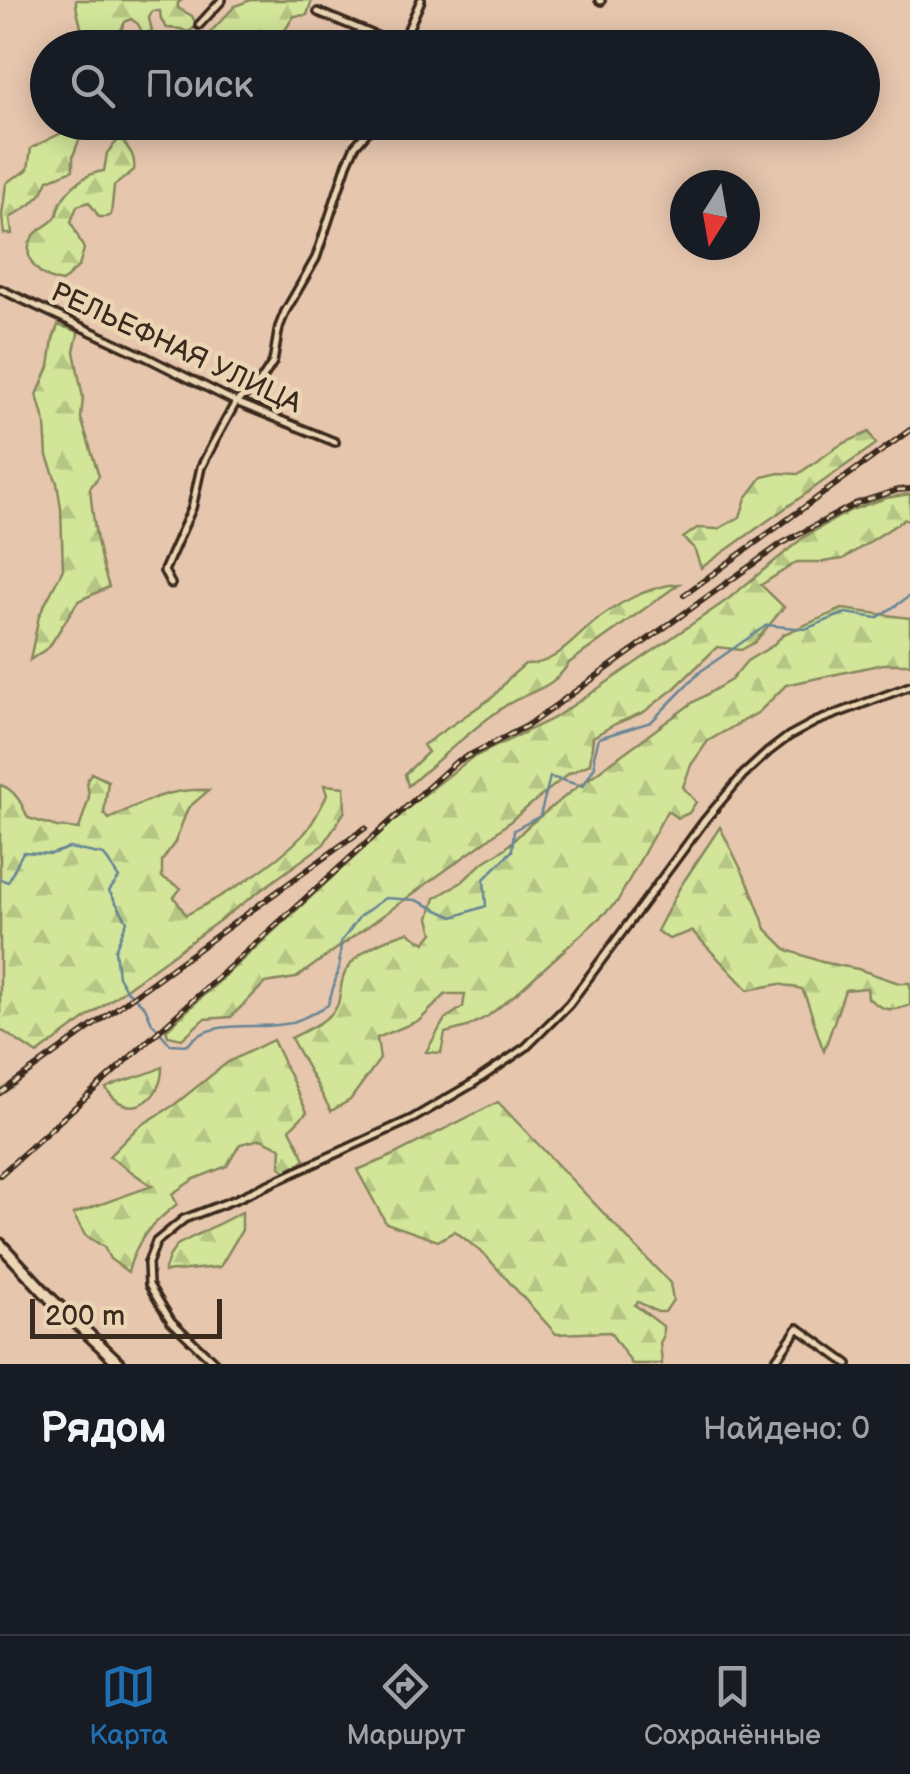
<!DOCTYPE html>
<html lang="ru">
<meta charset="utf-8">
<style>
body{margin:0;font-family:"Balsamiq Sans",sans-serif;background:#20242c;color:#f1f3f6}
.compass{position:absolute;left:670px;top:170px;width:90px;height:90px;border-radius:50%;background:#171b24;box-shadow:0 5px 25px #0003;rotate:191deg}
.scale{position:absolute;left:30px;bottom:25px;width:192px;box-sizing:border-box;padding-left:10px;border:5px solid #3b2a1e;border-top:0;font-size:28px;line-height:35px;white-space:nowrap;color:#3b2a1e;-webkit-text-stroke:8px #ebd5b4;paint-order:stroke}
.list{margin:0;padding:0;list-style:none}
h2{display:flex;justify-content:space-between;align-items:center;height:130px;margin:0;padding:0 40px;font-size:42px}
h2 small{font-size:32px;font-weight:400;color:#9ea1a6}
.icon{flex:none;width:55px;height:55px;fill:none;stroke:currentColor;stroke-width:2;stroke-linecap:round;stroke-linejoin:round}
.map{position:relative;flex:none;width:910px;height:1364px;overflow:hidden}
.search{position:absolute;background:#171b24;box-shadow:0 5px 25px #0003;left:30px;right:30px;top:30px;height:110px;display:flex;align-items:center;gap:25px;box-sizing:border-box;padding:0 35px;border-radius:55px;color:#9ea1a6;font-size:38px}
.sheet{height:270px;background:#171b24}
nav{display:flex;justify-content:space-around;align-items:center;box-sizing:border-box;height:140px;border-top:2px solid #363941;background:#171b24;font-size:28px;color:#9ea1a6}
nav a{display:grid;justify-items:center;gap:5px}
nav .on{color:#1f6fb2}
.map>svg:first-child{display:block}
</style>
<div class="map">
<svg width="910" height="1364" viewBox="0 0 910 1364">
<defs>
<pattern id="forest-firs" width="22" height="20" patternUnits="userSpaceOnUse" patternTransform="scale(2.5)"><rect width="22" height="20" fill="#d2e599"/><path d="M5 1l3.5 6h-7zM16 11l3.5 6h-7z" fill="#b5c583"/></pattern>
</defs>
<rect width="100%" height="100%" fill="#e7c6ae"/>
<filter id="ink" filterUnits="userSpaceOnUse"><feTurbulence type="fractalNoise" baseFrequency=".01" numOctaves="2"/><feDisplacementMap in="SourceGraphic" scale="20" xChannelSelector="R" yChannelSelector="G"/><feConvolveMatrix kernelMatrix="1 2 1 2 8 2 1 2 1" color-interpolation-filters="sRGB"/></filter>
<g filter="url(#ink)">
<!-- forest -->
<path fill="url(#forest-firs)" stroke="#86885c" stroke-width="2.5" d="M76 0H182L178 3V8L192 16 196 24 193 29 187 32 181 29 167 28 161 20 160 11H152L149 18 152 31 149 34H143L138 24 131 19 125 22 121 30 125 39 122 43H117L112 36 107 47H59L56 45 57 38 62 35 76 47 83 41C83 27 75 11 76 0Z
M250 0H312L307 15 294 16 280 38 270 37 265 47H207L205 38 235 6Z
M76 126 82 132 73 156V170L48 180 42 193 31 204 10 218 12 234H4L2 216 6 184C11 177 21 176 28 169L31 148Z
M120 138C129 149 136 156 134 170L114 186 111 215 106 217H99L89 202 77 206 71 222 84 249 79 266 62 282C42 279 20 260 32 238 38 228 50 225 56 217 59 212 58 206 61 202 69 187 88 172 104 171L107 153Z
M58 325 77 331 78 334 74 351 83 398 81 418 99 476 90 488C93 522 98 555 109 587L78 601 49 647 30 660 39 616 63 569 61 508 57 483 47 456 45 424 37 395 49 367 53 339Z
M869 432 876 444 701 568 694 548 683 538 697 528 718 529 740 517 746 498 762 477 779 473 798 474 840 445Z
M910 494V521L905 519 843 559 822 562H797L761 585 784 607 755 642 741 650 717 647 675 688 644 712 615 724 593 737 590 764 568 774 486 841 296 978 265 983 231 1017 204 1019 182 1039 168 1036 166 1030 411 805 470 759 554 718 590 694 727 600 804 537 851 510 886 498Z
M679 584 569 663C551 691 530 690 505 706 471 729 440 759 408 786L405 774 428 752 423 745 494 696 509 678 525 664C553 666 572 641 592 624 616 604 648 586 679 584Z
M842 609 910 618V664H883L786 685 759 712 708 741 691 765 683 787 696 802 689 813 678 818 667 811 617 902 517 993 488 1016 467 1027 445 1033 441 1053 426 1052 445 1019 463 1007 465 994H446L420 1020 377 1038 380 1059 350 1100 331 1111 291 1038C306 1030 328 1022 337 1006 341 997 340 984 344 975 354 951 385 939 408 932L425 943 433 933 429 918 435 898 462 882 481 864 506 848 528 826 572 791 692 703 731 680 747 661 772 646 784 634Z
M91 773 108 781 104 813 109 819C142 802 171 787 209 790L188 808 175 842 162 861V877L181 888 174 897 186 915C226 894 271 868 303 835 313 824 320 809 327 795L324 785 344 787 345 811 324 844 37 1054 0 1029V785C15 789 22 804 28 818L57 827 79 829 89 798 87 781Z
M720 827 750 887 766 929 787 950 822 962 858 969 899 983H910V1005C891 1012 883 1011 868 998L867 988 845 990 824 1051C815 1030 812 1009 802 989L779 984 748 990 692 931 669 939 657 931 680 887Z
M273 1040 307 1112 290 1129 305 1159 287 1172 280 1167 281 1148 261 1139 240 1144 227 1166 194 1179 172 1194 177 1204C150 1226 137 1238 128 1272L110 1259 104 1247 85 1235 73 1214 152 1186 109 1156 137 1128 174 1105 228 1062Z
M162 1067C163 1101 127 1123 106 1088 125 1078 144 1077 162 1067Z
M498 1102 670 1283 673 1300 665 1312H658L638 1302 635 1305 663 1326V1337L660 1343 662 1364H632L610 1332 556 1334 486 1256 455 1231 438 1241 386 1223 357 1170 383 1160Z
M242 1212V1230L220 1267 164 1272 169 1257 177 1245Z"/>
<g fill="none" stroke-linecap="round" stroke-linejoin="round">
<!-- stream -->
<path stroke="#678695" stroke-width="2.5" d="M0 879 8 882 23 852 51 854 69 848 104 855 119 878 109 891 127 921 115 950 118 976 126 990 145 1007 152 1023 170 1044 188 1045C207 1018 256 1030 285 1024 299 1022 315 1012 328 1005L339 968 341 942 360 916 385 898 416 900 453 917 486 906 484 879 512 851 514 830 540 816 550 777 583 786 595 766 594 756 599 738 651 722 701 671 767 625 805 629 846 613 877 618 910 596"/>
<!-- minor casing -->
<g stroke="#3b2a1e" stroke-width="12">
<path id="minor" d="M599 0 601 1
M318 12 401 46
M199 25 222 0
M400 48 421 0
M0 289 146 357 236 402 335 442
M171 584 164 571 192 508 201 467 213 444 236 402 260 382 273 362 279 327 285 312 316 258 347 164 355 146 370 129 372 122
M216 1364 171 1321 149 1285 148 1263 156 1242 184 1219 236 1199 412 1119 472 1084 526 1047 569 1004 705 820 743 775 768 752 789 736 815 722 910 686
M773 1364 798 1328 848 1364"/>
</g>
<!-- trunk casing -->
<g stroke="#3b2a1e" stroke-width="16">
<path id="trunk" d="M0 1244 51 1299 120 1364"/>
</g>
<!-- minor -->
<use href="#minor" stroke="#ebd5b4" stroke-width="5"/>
<!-- trunk -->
<use href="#trunk" stroke="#ebd5b4" stroke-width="9"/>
<!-- rail casing -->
<g stroke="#3b2a1e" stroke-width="6">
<path id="rail" d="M684 595 910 430
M0 1093 365 828
M0 1175 456 762 527 726 781 544 857 503 898 490 910 489"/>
</g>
<!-- rail -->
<use href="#rail" stroke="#ebd5b4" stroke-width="2.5" stroke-dasharray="8" stroke-linecap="butt"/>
</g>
</g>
<g text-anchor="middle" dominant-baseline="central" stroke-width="9" stroke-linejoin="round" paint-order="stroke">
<!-- street labels -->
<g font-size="28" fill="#3b2a1e" stroke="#ebd5b4">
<text transform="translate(176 348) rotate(25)">РЕЛЬЕФНАЯ УЛИЦА</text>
</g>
</g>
</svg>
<svg class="compass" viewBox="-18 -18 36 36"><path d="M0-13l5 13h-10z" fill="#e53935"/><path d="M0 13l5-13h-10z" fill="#9ea1a6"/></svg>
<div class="scale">200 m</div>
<div class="search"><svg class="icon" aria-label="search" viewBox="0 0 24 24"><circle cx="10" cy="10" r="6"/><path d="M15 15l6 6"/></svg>Поиск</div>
</div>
<section class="sheet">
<h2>Рядом<small>Найдено: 0</small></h2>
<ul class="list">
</ul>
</section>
<nav>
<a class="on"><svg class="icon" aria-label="map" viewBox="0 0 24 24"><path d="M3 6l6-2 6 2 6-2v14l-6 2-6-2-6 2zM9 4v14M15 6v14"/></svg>Карта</a>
<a><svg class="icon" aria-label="directions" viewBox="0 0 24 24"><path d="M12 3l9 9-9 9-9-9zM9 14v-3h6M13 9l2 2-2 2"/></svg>Маршрут</a>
<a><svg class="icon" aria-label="saved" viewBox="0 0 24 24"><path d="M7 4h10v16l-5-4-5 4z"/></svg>Сохранённые</a>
</nav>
